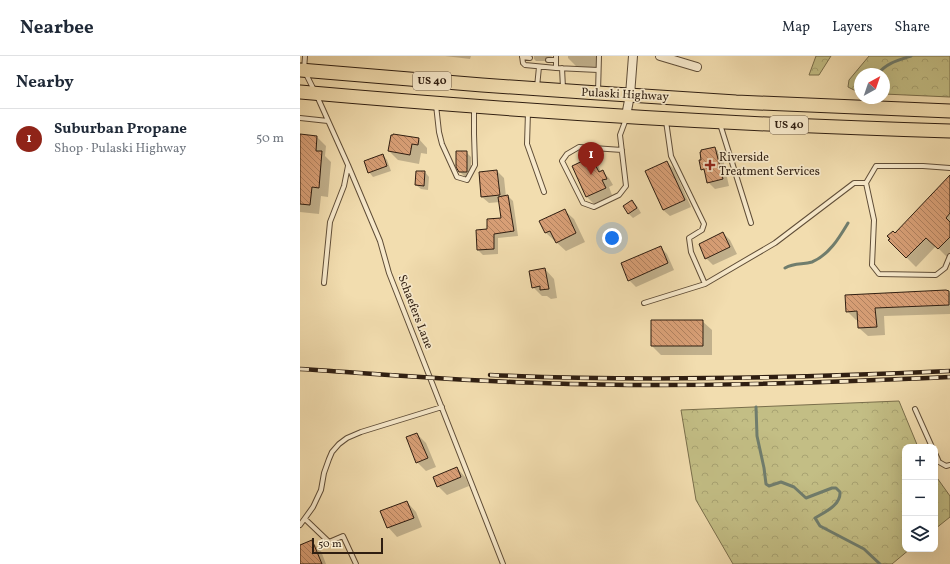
<!DOCTYPE html>
<meta charset="utf-8">
<style>
body{margin:0;font-family:Vollkorn,serif;background:#f2f2f3;color:#1f2937}
.controls{position:absolute;right:12px;bottom:12px;display:grid;overflow:hidden;border-radius:8px;box-shadow:0 4px 16px #0002}
.controls button{width:36px;height:36px;display:grid;place-items:center;padding:0;border:0;border-bottom:1px solid #e0e1e3;background:#fff;color:#1f2937;font:20px sans-serif}
.compass{position:absolute;left:554px;top:12px;width:36px;height:36px;border-radius:50%;background:#fff;box-shadow:0 4px 16px #0002;rotate:40deg}
.scale{position:absolute;left:12px;bottom:10px;width:71px;box-sizing:border-box;padding-left:4px;border:2px solid #2f1e11;border-top:0;font-size:11px;line-height:14px;white-space:nowrap;color:#2f1e11;-webkit-text-stroke:3px #f7e9cb;paint-order:stroke}
.you{position:absolute;left:312px;top:182px;width:14px;height:14px;margin:-10px;border:3px solid #fff;border-radius:50%;background:#1a73e8;box-shadow:0 0 0 6px #1a73e833}
.badge{display:grid;place-items:center;width:26px;height:26px;border-radius:50%;background:#8f2418;color:#fff;font-size:13px;font-weight:700}
.pin{position:absolute;translate:-50% -33px;filter:drop-shadow(0 1px 2px #0008)}
.pin::after{content:'';position:absolute;top:21px;width:14px;height:12px;background:inherit;clip-path:polygon(0 0,100% 0,50% 100%)}
.list{margin:0;padding:0;list-style:none}
h2{display:flex;justify-content:space-between;align-items:center;height:52px;margin:0;padding:0 16px;font-size:17px}
h2 small{font-size:13px;font-weight:400;color:#747a83}
.list li{display:grid;grid-template-columns:26px 1fr auto;gap:12px;align-items:center;box-sizing:border-box;height:60px;padding:0 16px;border-top:1px solid #e0e1e3}
.list b{display:block;font-size:15px;white-space:nowrap}
.list p{margin:0;font-size:13px;white-space:nowrap;color:#747a83}
.list em{font-size:13px;font-style:normal;color:#747a83}
.icon{flex:none;width:22px;height:22px;fill:none;stroke:currentColor;stroke-width:2;stroke-linecap:round;stroke-linejoin:round}
.map{position:relative;flex:none;width:650px;height:508px;overflow:hidden}
header{display:flex;align-items:center;gap:24px;box-sizing:border-box;height:56px;padding:0 20px;background:#fff;border-bottom:1px solid #e0e1e3}
header strong{font-size:19px}
nav{display:flex;gap:22px;margin-inline-start:auto;font-size:14px}
main{display:flex}
aside{flex:1;background:#fff}
.map>svg:first-child{display:block}
</style>
<header>
<strong>Nearbee</strong>
<nav><a>Map</a><a>Layers</a><a>Share</a></nav>
</header>
<main>
<aside>
<h2>Nearby<small></small></h2>
<ul class="list">
<li><span class="badge">1</span><div><b>Suburban Propane</b><p>Shop · Pulaski Highway</p></div><em>50 m</em></li>
</ul>
</aside>
<div class="map">
<svg width="650" height="508" viewBox="0 0 650 508">
<defs>
<pattern id="forest-crowns" width="20" height="18" patternUnits="userSpaceOnUse"><rect width="20" height="18" fill="#c3be85"/><path d="M2 6a3 3 0 1 1 6 0M12 15a3 3 0 1 1 6 0" fill="none" stroke="#a8a372"/></pattern>
<pattern id="building-back-hatch" width="6" height="6" patternUnits="userSpaceOnUse"><rect width="6" height="6" fill="#d89f76"/><path d="M-1 5l2 2M0 0l6 6M5-1l2 2" fill="none" stroke="#b0815f"/></pattern>
</defs>
<rect width="100%" height="100%" fill="#f2ddaf"/>
<filter id="stains"><feTurbulence type="fractalNoise" baseFrequency=".005" numOctaves="4"/><feColorMatrix values="0 0 0 0 .2 0 0 0 0 .09 0 0 0 0 .02 0 0 0 .5 -.17"/></filter>
<radialGradient id="worn" r=".72"><stop offset=".6" stop-color="#630" stop-opacity="0"/><stop offset="1" stop-color="#630" stop-opacity=".3"/></radialGradient>
<!-- forest -->
<path fill="url(#forest-crowns)" stroke="#796e4b" d="M516 0H531L519 19H509Z
M569 0H650V41L584 38V18H560V37L548 31 549 24Z
M599 345 618 391H605V493H610L592 508H433L396 444 381 354Z
M635 419 650 440V461L635 473Z"/>
<!-- shadow -->
<path fill="#0003" d="M145 0H171L170 3Z
M234 0H252L251 2 248 3 247 5H236L234 3Z
M268 0H300V12L277 11 268 2Z
M0 79 17 81 26 90 25 100 31 106 28 141 21 140 19 158 0 156Z
M118 82 127 92V98L121 97 119 108 98 104 89 95Z
M415 92 422 99 429 130 415 133 408 126 406 117 402 113Z
M166 96 171 101V120H164L160 116Z
M83 99 87 104 91 115 73 121 69 116Z
M291 102 298 109 301 116 302 115 309 122 313 129 309 131 312 139 294 148 287 141 273 110Z
M367 106 374 113 391 151 370 160 363 154Z
M197 115 204 122 206 141 208 140 213 145 218 180 198 182V198L183 199 178 194 188 174 202 163 200 146 189 147 182 141Z
M125 116 129 121 128 134 121 133 116 129Z
M650 120V199L648 202 636 190 616 211 589 184Z
M332 145 337 150 341 157 333 162 328 157Z
M264 154 274 163 285 186 266 195 246 177Z
M423 177 430 184 437 198 413 209 406 202Z
M360 191 367 198 374 214 336 231 329 224Z
M245 213 254 223 257 242 251 243 247 240H242L233 231Z
M648 236 650 237V258L584 260 585 279 568 280 559 272V264H556L547 255Z
M402 265 412 274V299H361L352 290Z
M117 378 126 387 136 411 126 415 117 406Z
M157 412 166 422 169 430 147 439 138 430Z
M107 446 116 456 122 471 97 481 88 471Z
M12 486 21 495 26 508H0V490Z"/>
<g fill="none" stroke-linecap="round" stroke-linejoin="round">
<!-- stream -->
<path stroke="#707d6d" stroke-width="3" d="M578 18C586 7 599 4 611 0
M485 212C495 206 503 209 512 206 529 199 539 182 548 167
M456 351 457 380 464 412 466 428 469 430 481 426 494 431 506 442 532 432H536L540 436C541 449 525 456 515 462L520 470 564 493 580 508"/>
</g>
<!-- building -->
<path fill="url(#building-back-hatch)" stroke="#2f1e11" d="M0 78 17 80 16 95H22L19 132 12 131 10 149 0 148Z
M93 78 119 82 118 89 112 88 110 99 88 95 91 79H93Z
M415 91 423 123 407 127 404 113 401 114 399 104H401L400 96H401V94Z
M156 95H167V116H159L156 111Z
M83 98 87 110 68 117 64 105Z
M291 101 299 116 303 114 307 123 302 124 306 132 286 141 272 110Z
M367 105 385 144 363 154 345 115Z
M197 114 200 139 181 141 179 116Z
M116 115H125L124 130 115 129Z
M650 119V157L646 162 650 166V181L638 193 626 182 606 202 588 184 590 183 587 180 593 175 595 177Z
M208 139 214 175 194 178V193L177 194 176 174 187 173V163L201 162 198 141Z
M332 144 337 152 328 158 323 150Z
M265 153 276 177 256 187 250 175 245 177 239 165Z
M423 176 430 191 405 203 399 188Z
M361 190 368 207 328 225 321 207Z
M245 212 249 233 240 234V230L232 232 229 215Z
M646 234 649 235V249L575 252 577 271 558 272 557 255 546 256 545 239Z
M351 264H403V290H351Z
M117 377 128 402 116 407 106 381Z
M157 411 161 421 137 431 133 421Z
M107 445 114 462 87 472 80 455Z
M12 484 22 508H0V489Z"/>
<g fill="none" stroke-linecap="round" stroke-linejoin="round">
<!-- service casing -->
<g stroke="#604e38" stroke-width="6">
<path id="service" d="M5 0 4 14 14 34
M222 0 223 7 225 9 256 12V0
M222 1 230 2
M248 4H256
M256 12 298 14
M262 12 263 32
M237 31 239 11
M298 36 299 0
M17 40 48 109 80 185 89 217 203 508
M136 49 139 76 142 88 157 121 167 124 175 109 174 78V53
M228 56 227 88 244 136
M0 62 28 65
M366 65 371 100 404 168 402 174 389 182 391 196 405 228 475 187 554 127H566
M420 68 451 167
M322 94 279 91 267 98 262 105 283 147 294 151 319 139 326 130 320 79 326 63
M650 112 623 110H576L566 127 574 164 572 209 579 218 636 219 645 212 650 200
M24 227 30 166 44 130 48 110
M344 247 405 228
M615 353 632 391
M635 397 639 406 646 410 650 409
M5 463 29 486 43 480 56 508
M0 469 13 451 21 434 24 417 29 403 32 396 39 388 47 382 61 376 142 351"/>
</g>
<!-- minor casing -->
<g stroke="#604e38" stroke-width="10">
<path id="minor" d="M360 0 397 11
M326 60 330 39 333 0"/>
</g>
<!-- trunk casing -->
<g stroke="#2f1e11" stroke-width="15">
<path id="trunk" d="M0 14 182 29 298 37 436 46 650 55
M0 36C216 55 433 69 650 75"/>
</g>
<!-- service -->
<use href="#service" stroke="#f7e9cb" stroke-width="4"/>
<!-- minor -->
<use href="#minor" stroke="#f7e9cb" stroke-width="8"/>
<!-- trunk -->
<use href="#trunk" stroke="#f2ddaf" stroke-width="13"/>
<!-- rail casing -->
<g stroke="#2f1e11" stroke-width="4.5">
<path id="rail" d="M0 313C80 318 161 325 242 327 378 332 514 327 650 321
M190 319C343 326 497 322 650 315"/>
</g>
<!-- rail -->
<use href="#rail" stroke="#f7e9cb" stroke-width="3" stroke-dasharray="9" stroke-linecap="butt"/>
</g>
<!-- markers -->
<path fill="#8f2418" stroke="#f7e9cb" stroke-width="1.5" d="M408 103h4v4h4v4h-4v4h-4v-4h-4v-4h4z"/>
<g text-anchor="middle" dominant-baseline="central" stroke-width="3.5" stroke-linejoin="round" paint-order="stroke">
<!-- shield labels -->
<g fill="#f7e9cb" stroke="#6b5b49" stroke-width="1">
<rect x="113" y="16" width="38" height="18" rx="3"/>
<rect x="470" y="60" width="38" height="18" rx="3"/>
</g>
<g font-size="11" font-weight="bold" fill="#2f1e11">
<text x="132" y="25">US 40</text>
<text x="489" y="69">US 40</text>
</g>
<!-- street labels -->
<g font-size="12" fill="#2f1e11" stroke="#f7e9cb">
<text transform="translate(325 39) rotate(3)">Pulaski Highway</text>
<text transform="translate(115 256) rotate(69)">Schaefers Lane</text>
</g>
<!-- poi labels -->
<g font-size="12" fill="#2f1e11" stroke="#f7e9cb" text-anchor="start">
<text x="419" y="102">Riverside<tspan x="419" dy="14">Treatment Services</tspan></text>
</g>
</g>
<rect width="100%" height="100%" filter="url(#stains)"/>
<rect width="100%" height="100%" fill="url(#worn)"/>
</svg>
<div class="controls">
<button>+</button>
<button>−</button>
<button><svg class="icon" aria-label="layers" viewBox="0 0 24 24"><path d="M12 4l9 5-9 5-9-5zM3 14l9 5 9-5"/></svg></button>
</div>
<svg class="compass" viewBox="-18 -18 36 36"><path d="M0-13l5 13h-10z" fill="#e53935"/><path d="M0 13l5-13h-10z" fill="#747a83"/></svg>
<div class="scale">50 m</div>
<div class="you"></div>
<div class="pin badge" style="left:291px;top:119px">1</div>
</div>
</main>
